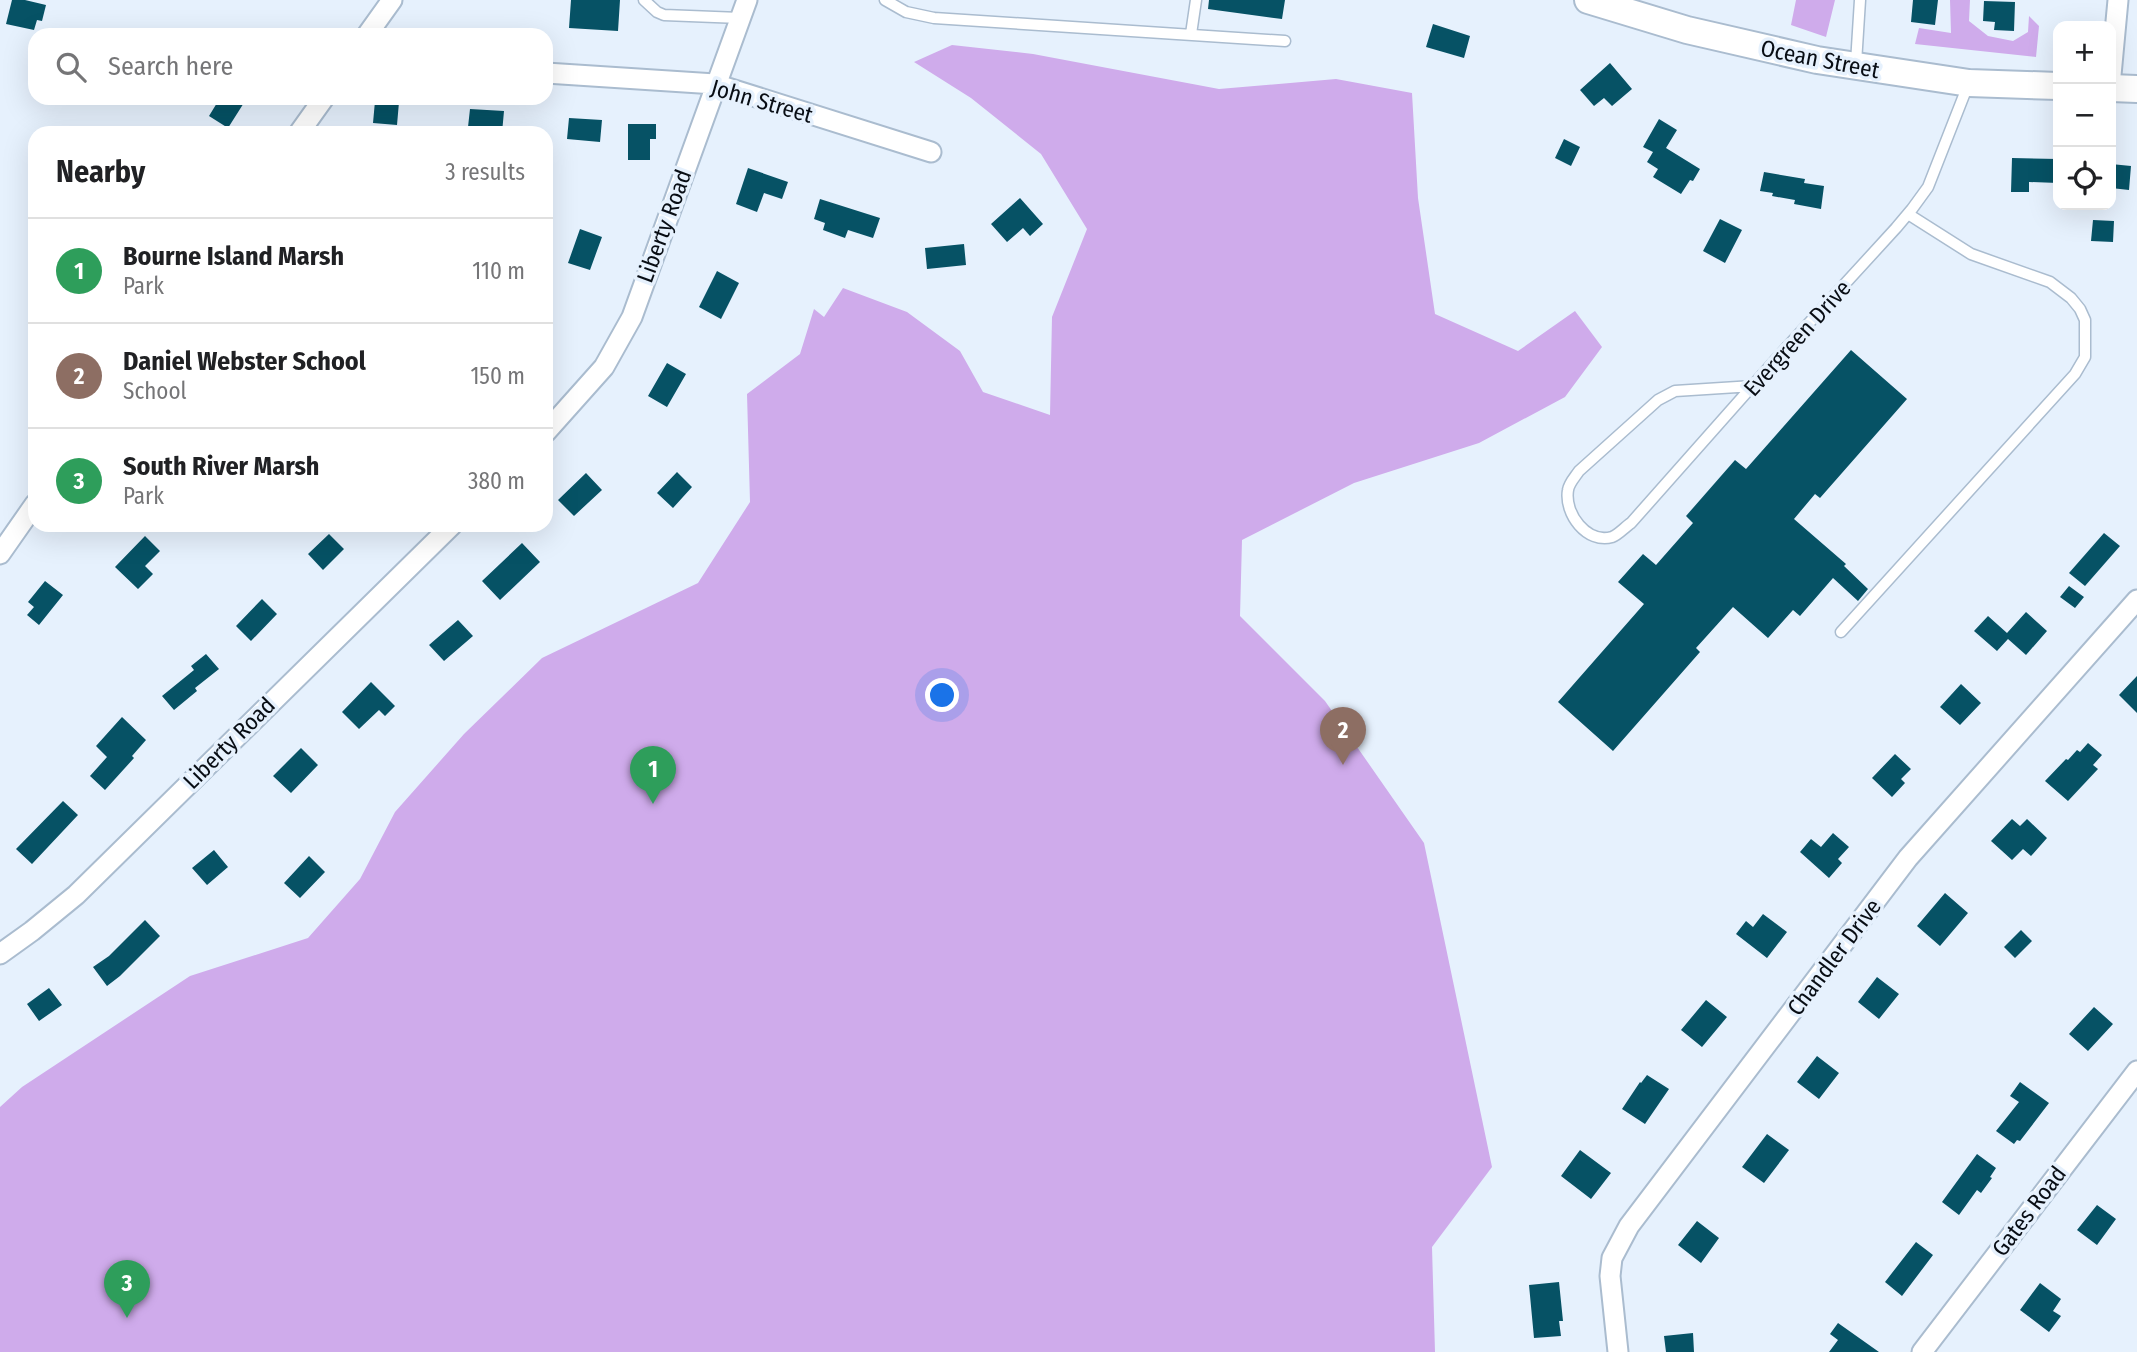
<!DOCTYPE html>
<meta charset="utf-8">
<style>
body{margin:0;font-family:"Fira Sans Condensed",sans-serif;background:#f6f6f6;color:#202124}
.controls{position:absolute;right:21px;top:21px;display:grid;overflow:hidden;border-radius:14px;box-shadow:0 7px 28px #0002}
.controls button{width:63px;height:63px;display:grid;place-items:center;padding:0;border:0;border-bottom:2px solid #e0e0e0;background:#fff;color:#202124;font:35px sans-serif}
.you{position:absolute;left:943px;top:696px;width:24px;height:24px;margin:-18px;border:5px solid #fff;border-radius:50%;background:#1a73e8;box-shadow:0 0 0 10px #1a73e833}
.badge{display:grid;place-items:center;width:46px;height:46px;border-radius:50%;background:#0f766e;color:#fff;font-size:23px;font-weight:700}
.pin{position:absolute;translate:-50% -58px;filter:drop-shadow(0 2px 4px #0008)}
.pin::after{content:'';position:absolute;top:37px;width:24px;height:21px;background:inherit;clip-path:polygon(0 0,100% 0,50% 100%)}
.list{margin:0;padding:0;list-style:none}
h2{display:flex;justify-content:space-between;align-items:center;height:91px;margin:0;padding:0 28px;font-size:30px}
h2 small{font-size:23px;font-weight:400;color:#757577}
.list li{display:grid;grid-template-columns:46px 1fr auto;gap:21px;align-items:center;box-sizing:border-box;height:105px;padding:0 28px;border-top:2px solid #e0e0e0}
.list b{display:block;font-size:26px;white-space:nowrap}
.list p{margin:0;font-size:23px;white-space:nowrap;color:#757577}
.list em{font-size:23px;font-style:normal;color:#757577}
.icon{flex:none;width:38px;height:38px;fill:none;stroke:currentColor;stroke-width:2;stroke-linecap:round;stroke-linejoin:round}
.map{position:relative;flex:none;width:2137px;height:1352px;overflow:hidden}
.search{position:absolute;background:#fff;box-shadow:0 7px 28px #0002;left:28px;top:28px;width:525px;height:77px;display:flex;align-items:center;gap:18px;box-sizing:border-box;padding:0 24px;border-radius:21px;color:#757577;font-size:26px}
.panel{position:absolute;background:#fff;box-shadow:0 7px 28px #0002;left:28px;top:126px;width:525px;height:406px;border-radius:21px}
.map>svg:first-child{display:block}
</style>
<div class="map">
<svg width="2137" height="1352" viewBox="0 0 2137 1352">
<rect width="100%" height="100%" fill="#e6f1fd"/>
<!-- green -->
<path fill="#cfabeb" d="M1796 0H1835L1826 37 1791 25Z
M1950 0H1970L1969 21 1988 36 2013 41 2028 32 2029 16 2039 26 2036 57 1915 44 1919 28 1951 33Z
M952 45 1033 54 1219 89 1336 79 1412 93 1418 198 1435 314 1518 351 1575 311 1602 347 1565 397 1479 443 1354 483 1242 540 1240 616 1325 701 1424 843 1492 1167 1432 1247 1435 1352H0V1107L22 1087 190 976 308 938 360 879 395 812 464 734 542 658 698 583 750 502 747 394 800 354 814 309 824 317 843 288 907 312 960 351 983 392 1050 415 1052 317 1087 229 1041 154 971 98 914 62Z"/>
<!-- building -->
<path fill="#065265" d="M12 0H25L46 5 42 21 37 20 34 30 6 24Z
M571 0H620L618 31 569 28Z
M1209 0H1285L1282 19 1208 9Z
M1913 0H1938L1935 25 1911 22Z
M1984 1 2015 2 2014 31 1994 30 1995 22 1983 21Z
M1433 24 1470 36 1464 58 1426 47Z
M1610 63 1632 89 1612 106 1604 98 1594 106 1580 90Z
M220 98H247L228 128 209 116Z
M375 101 399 102 397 125 373 123Z
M470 109 504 111 502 133H480V128L468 127Z
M569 118 602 120 600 142 567 139Z
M1659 119 1677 130 1666 148 1700 169 1693 181 1690 180 1681 194 1653 177 1658 169 1647 162 1653 152 1643 147Z
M628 124H656V139H650V160H628Z
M1564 139 1580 147 1571 166 1555 158Z
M2012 158 2058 159V183L2029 182V192H2011Z
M2111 164 2131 166 2129 190 2111 188Z
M748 168 788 182 782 199 764 193 757 212 736 204Z
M1764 172 1805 179 1804 183 1824 186 1821 209 1794 204 1795 200 1772 196 1773 193 1760 191Z
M1020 198 1043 224 1030 236 1023 228 1007 242 991 224Z
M820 199 880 218 873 238 848 230 845 238 823 230 825 223 814 219Z
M1720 219 1742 230 1725 263 1703 251Z
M2093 220 2114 221 2113 242 2091 241Z
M580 229 602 237 590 270 568 263Z
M964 244 966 265 927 269 925 248Z
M717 271 739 283 721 319 699 307Z
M1851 350 1907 399 1820 498 1815 494 1794 519 1846 564 1844 566 1868 589 1858 601 1833 578 1800 616 1793 610 1768 638 1733 607 1696 648 1700 652 1613 751 1558 702 1644 604 1618 582 1643 554 1656 565 1693 523 1686 516 1735 460 1746 469Z
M667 363 686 374 667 407 648 396Z
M677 472 692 487 673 508 657 493Z
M586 473 602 490 574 516 558 500Z
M2104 533 2120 546 2085 586 2069 573Z
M329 534 344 549 323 570 308 554Z
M145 536 160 551 145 566 153 574 138 589 115 567Z
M522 543 540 562 500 600 482 581Z
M45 581 63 595 39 625 27 615 34 607 28 602Z
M2069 586 2084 597 2075 608 2060 597Z
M262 599 277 614 251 641 236 626Z
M2026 612 2047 631 2026 655 2008 639 1997 651 1974 631 1988 616 2007 633Z
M458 620 473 636 444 661 429 645Z
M206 654 219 669 195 688 197 691 174 710 162 696 194 670 191 666Z
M2137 676V713L2119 695Z
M371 682 395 706 385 716 379 710 359 729 342 712Z
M1961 684 1981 703 1960 725 1940 707Z
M122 717 146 740 132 756 134 758 105 790 90 776 107 757 96 746Z
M2088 743 2102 755 2093 765 2098 769 2068 801 2045 781 2066 759 2068 760 2077 750 2080 752Z
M301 748 318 765 291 793 273 776Z
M1895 754 1911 769 1901 779 1905 783 1892 797 1872 778Z
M63 801 78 815 32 864 16 849Z
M2012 819 2020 826 2027 819 2047 838 2031 856 2023 849 2012 860 1991 841Z
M1833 833 1849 847 1838 859 1842 863 1829 878 1800 852 1811 839 1821 847Z
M214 850 228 867 207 885 192 868Z
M309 856 325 872 300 898 284 883Z
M1945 893 1968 913 1940 946 1917 926Z
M1763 914 1787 932 1767 958 1736 934 1746 921 1753 927Z
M145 920 160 936 120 976 107 986 93 967 109 956Z
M2021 930 2032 941 2015 958 2004 947Z
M1877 977 1899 994 1879 1019 1858 1002Z
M49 988 62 1005 39 1021 27 1004Z
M1706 1000 1727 1017 1702 1047 1681 1030Z
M2094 1007 2113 1024 2088 1051 2069 1034Z
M1817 1056 1839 1073 1819 1099 1797 1082Z
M1647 1075 1669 1089 1645 1124 1622 1109 1640 1082 1641 1083Z
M2020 1082 2049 1103 2020 1141 2017 1140 2014 1144 1996 1131 2019 1102 2010 1096Z
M1767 1134 1789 1150 1764 1183 1742 1167Z
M1580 1150 1611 1173 1591 1199 1561 1176Z
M1977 1154 1996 1168 1990 1177 1992 1178 1981 1193 1977 1190 1959 1215 1942 1202Z
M2097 1205 2116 1219 2097 1245 2077 1230Z
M1697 1221 1719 1238 1701 1263 1678 1245Z
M1916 1242 1933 1255 1902 1296 1885 1282Z
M1559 1282 1563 1321H1559L1561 1336 1534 1338 1529 1285Z
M2040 1283 2061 1299 2053 1311 2061 1316 2049 1332 2020 1310Z
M1838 1323 1879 1352H1829L1838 1340 1830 1334Z
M1693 1333 1694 1352H1666L1664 1336Z"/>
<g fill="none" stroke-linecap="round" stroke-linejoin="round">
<!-- lane casing -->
<g stroke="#aabccf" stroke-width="13">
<path id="lane" d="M644 0 657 12 664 15 740 18
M885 0 906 12 934 18 1285 41
M1191 34 1196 0
M1856 63 1860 0
M1753 386 1675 391 1658 400 1579 471C1575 477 1569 483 1568 490 1564 514 1587 544 1612 537 1618 535 1625 527 1631 523L1778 357 1896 228 1912 209 1928 187 1968 85
M1841 632 2075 374 2085 357V320L2080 309 2071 298 2050 282 1971 254 1908 214"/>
</g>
<!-- street casing -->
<g stroke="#aabccf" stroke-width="23">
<path id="street" d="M367 35 392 0
M546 73 715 84 931 152
M2111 75 2118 0
M299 133 324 98
M546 432 604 367 632 317 747 0
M0 554 35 504
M0 954 32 931 76 895 452 525
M1618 1352 1610 1276 1612 1258 1629 1226 1908 858 2137 600
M1922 1352 2137 1071"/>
</g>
<!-- secondary casing -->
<g stroke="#aabccf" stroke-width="30">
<path id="secondary" d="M1588 0 1687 30 1817 60 1969 83 2058 86
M2111 88 2137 89"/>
</g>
<!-- lane -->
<use href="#lane" stroke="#fff" stroke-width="10"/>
<!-- street -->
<use href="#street" stroke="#fff" stroke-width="19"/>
<!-- secondary -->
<use href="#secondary" stroke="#fff" stroke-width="26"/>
</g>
<g text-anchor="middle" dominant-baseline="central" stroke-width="7" stroke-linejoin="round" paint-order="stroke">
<!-- street labels -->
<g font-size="23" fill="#080d14" stroke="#e6f1fd">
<text transform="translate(1820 59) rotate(11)">Ocean Street</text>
<text transform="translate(762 101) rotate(16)">John Street</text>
<text transform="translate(664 226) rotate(-70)">Liberty Road</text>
<text transform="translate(1797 338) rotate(-48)">Evergreen Drive</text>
<text transform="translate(229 743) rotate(-45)">Liberty Road</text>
<text transform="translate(1834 957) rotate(-53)">Chandler Drive</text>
<text transform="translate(2029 1211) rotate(-53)">Gates Road</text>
</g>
</g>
</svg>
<div class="controls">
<button>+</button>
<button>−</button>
<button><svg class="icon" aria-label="locate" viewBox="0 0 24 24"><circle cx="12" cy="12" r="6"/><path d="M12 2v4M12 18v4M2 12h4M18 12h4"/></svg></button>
</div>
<div class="you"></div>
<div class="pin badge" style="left:653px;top:804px;background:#2e9e5b">1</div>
<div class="pin badge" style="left:1343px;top:765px;background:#8d6e63">2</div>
<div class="pin badge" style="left:127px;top:1318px;background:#2e9e5b">3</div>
<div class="search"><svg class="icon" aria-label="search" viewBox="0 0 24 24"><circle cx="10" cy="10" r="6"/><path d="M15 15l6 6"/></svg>Search here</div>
<section class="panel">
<h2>Nearby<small>3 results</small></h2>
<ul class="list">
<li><span class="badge" style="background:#2e9e5b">1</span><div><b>Bourne Island Marsh</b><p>Park</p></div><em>110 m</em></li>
<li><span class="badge" style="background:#8d6e63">2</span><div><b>Daniel Webster School</b><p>School</p></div><em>150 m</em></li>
<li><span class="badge" style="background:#2e9e5b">3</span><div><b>South River Marsh</b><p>Park</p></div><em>380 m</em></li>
</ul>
</section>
</div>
